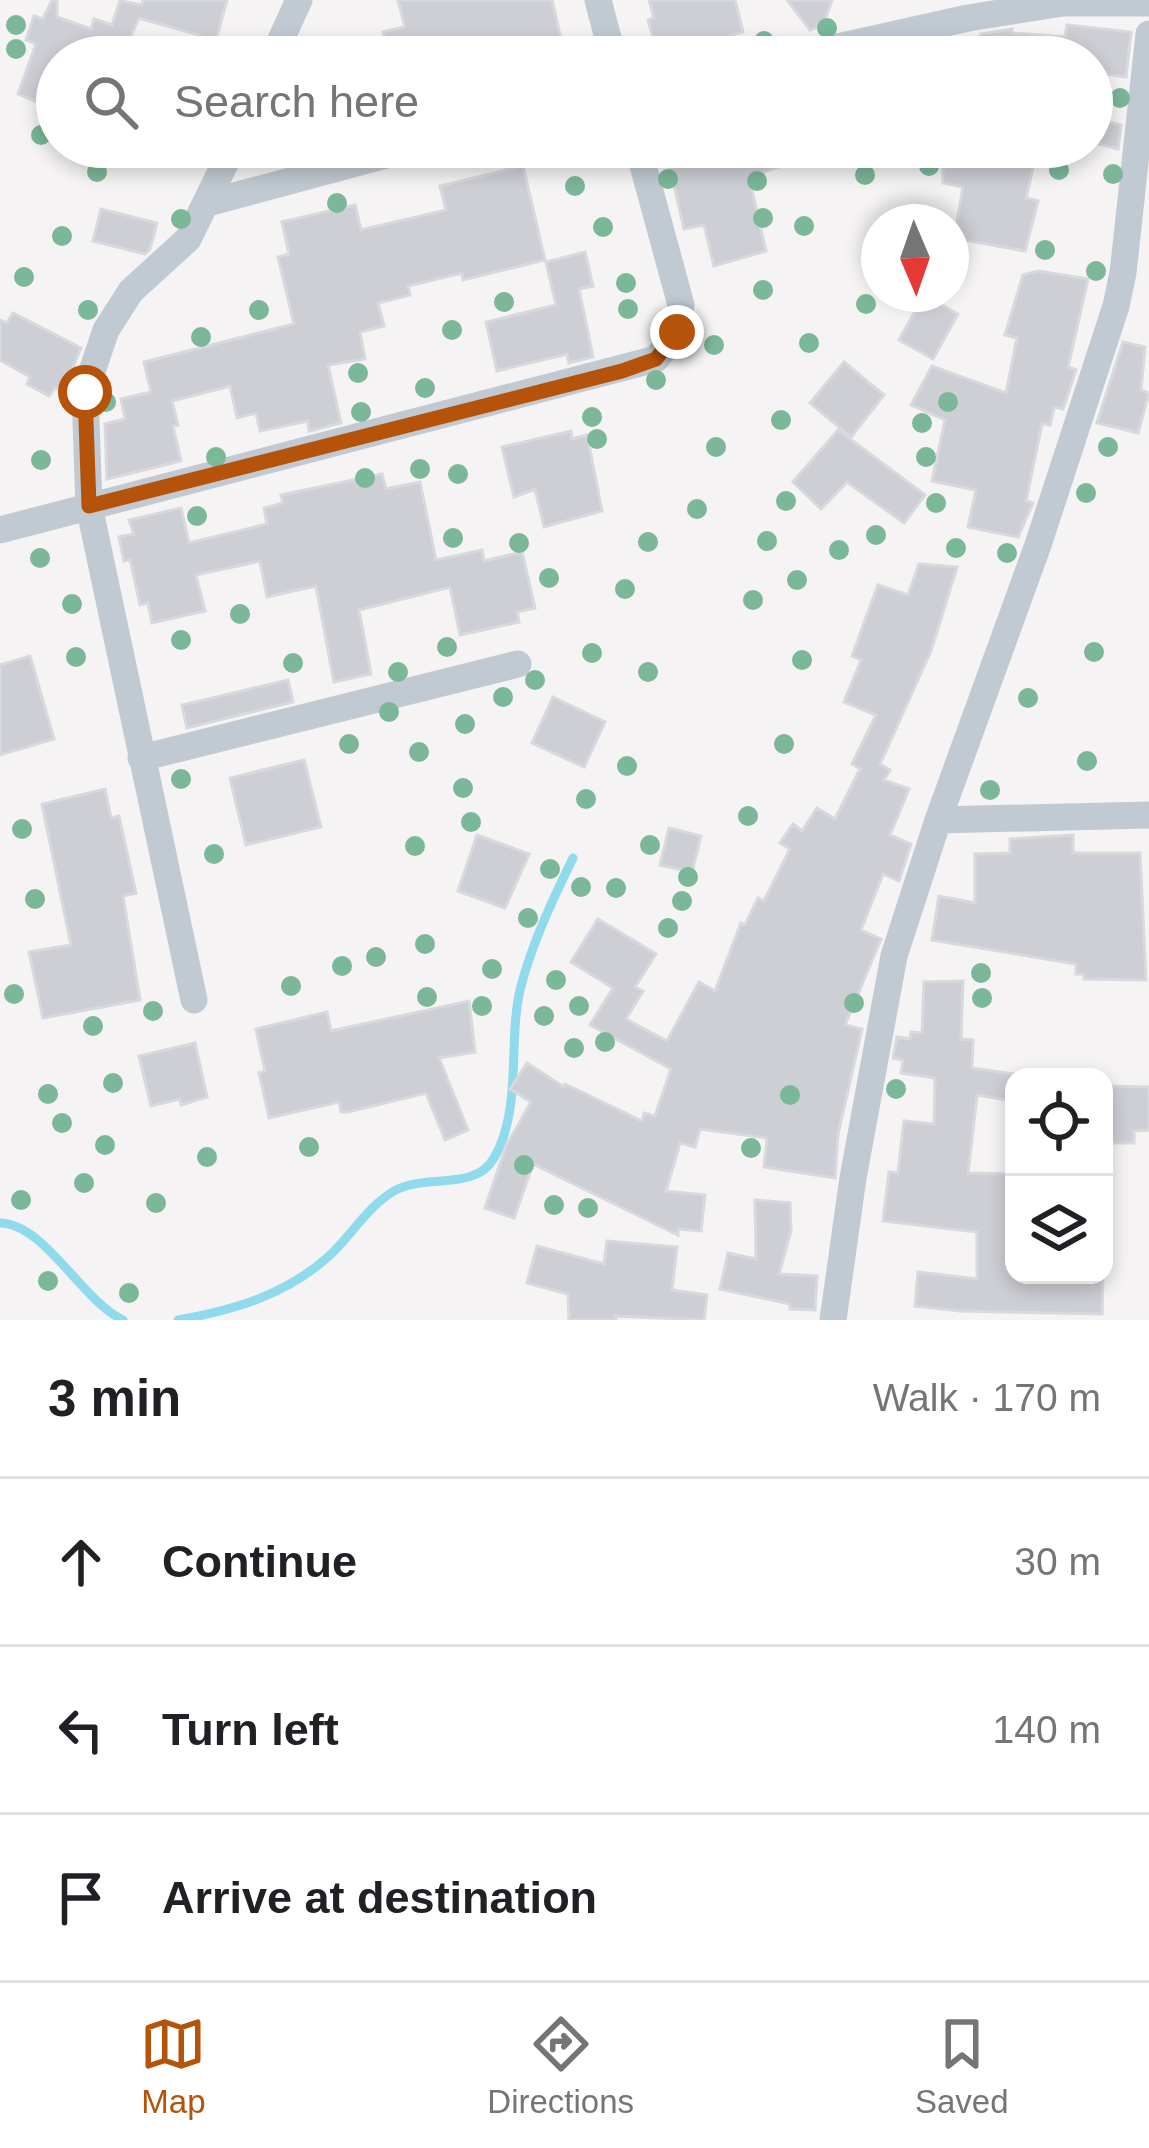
<!DOCTYPE html>
<meta charset="utf-8">
<style>
body{margin:0;font-family:Helvetica,sans-serif;background:#f6f6f6;color:#202124}
.controls{position:absolute;right:36px;bottom:36px;display:grid;overflow:hidden;border-radius:24px;box-shadow:0 6px 18px #0003}
.controls button{width:108px;height:108px;display:grid;place-items:center;padding:0;border:0;border-bottom:3px solid #e0e0e0;background:#fff;color:#202124;font:60px sans-serif}
.compass{position:absolute;left:861px;top:204px;width:108px;height:108px;border-radius:50%;background:#fff;box-shadow:0 6px 18px #0003;rotate:178deg}
.stop{position:absolute;width:36px;height:36px;margin:-27px;border:9px solid #b45309;border-radius:50%;background:#fff}
.stop.end{background:#b45309;border-color:#fff;box-shadow:0 3px 12px #0008}
.list{margin:0;padding:0;list-style:none}
h2{display:flex;justify-content:space-between;align-items:center;height:156px;margin:0;padding:0 48px;font-size:51px}
h2 small{font-size:39px;font-weight:400;color:#757577}
.list li{display:grid;grid-template-columns:78px 1fr auto;gap:36px;align-items:center;box-sizing:border-box;height:168px;padding:0 48px;border-top:3px solid #e0e0e0}
.list b{display:block;font-size:45px;white-space:nowrap}
.list em{font-size:39px;font-style:normal;color:#757577}
.icon{flex:none;width:66px;height:66px;fill:none;stroke:currentColor;stroke-width:2;stroke-linecap:round;stroke-linejoin:round}
.map{position:relative;flex:none;width:1149px;height:1320px;overflow:hidden}
.search{position:absolute;background:#fff;box-shadow:0 6px 18px #0003;left:36px;right:36px;top:36px;height:132px;display:flex;align-items:center;gap:30px;box-sizing:border-box;padding:0 42px;border-radius:66px;color:#757577;font-size:45px}
.sheet{height:660px;background:#fff}
nav{display:flex;justify-content:space-around;align-items:center;box-sizing:border-box;height:168px;border-top:3px solid #e0e0e0;background:#fff;font-size:33px;color:#757577}
nav a{display:grid;justify-items:center;gap:6px}
nav .on{color:#b45309}
.map>svg:first-child{display:block}
</style>
<div class="map">
<svg width="1149" height="1320" viewBox="0 0 1149 1320">
<rect width="100%" height="100%" fill="#f5f3f3"/>
<g fill="none" stroke-linecap="round" stroke-linejoin="round">
<!-- stream -->
<path stroke="#90daee" stroke-width="9" d="M0 1223C45 1224 81 1300 123 1320
M178 1320C234 1310 286 1295 329 1256 351 1236 367 1207 394 1191 425 1173 475 1192 494 1158 523 1108 507 1040 521 986 533 941 553 899 573 858"/>
</g>
<!-- building -->
<path fill="#cdcfd5" stroke="#d7d9de" stroke-width="3" d="M52 0H57V17L91 29 94 19 112 25 120 1 142 5 143 0H227L216 40 139 18 121 57H57V90L51 108 18 94 36 44 26 40 34 16 43 19Z
M398 0H552L565 57H389L383 32 405 27Z
M649 0H735L743 32 658 56 648 20 654 18Z
M787 0H832L823 25 810 30Z
M1067 25 1131 32 1126 77 1092 72V57H974L981 34 1012 29 1011 33 1065 37Z
M1092 117 1121 125 1118 149 1092 142Z
M677 147H824V151L749 177 766 251 714 266 704 225 684 229 670 168 681 165Z
M943 147 1037 151 1026 198 1038 201 1025 251 954 238 963 187 943 183Z
M523 166 545 260 463 280 462 273 408 286 410 295 378 303 384 326 360 332 365 359 328 365 341 423 309 431 308 421 260 431 256 413 237 418 230 386 172 401 178 425 173 426 181 461 107 479 105 424 125 419 121 399 151 392 144 362 294 324 278 257 289 254 282 222 355 205 361 230 446 210 440 186Z
M101 209 157 223 150 249 145 254 93 241Z
M585 252 593 286 579 289 593 357 569 363 567 354 497 371 486 322 556 305 546 262Z
M1038 271 1088 279 1068 367 1076 370 1063 409 1054 407 1050 425 1042 424 1026 501 1033 503 1018 537 968 527 976 490 932 481 945 420 911 405 932 366 1006 393 1017 338 1005 335 1023 275Z
M924 295 958 314 933 359 899 340Z
M13 313 81 348 63 392 55 388 49 396 27 384 30 377 0 360V320L7 323Z
M1123 342 1145 347 1141 390 1149 393 1138 433 1097 423Z
M844 362 884 395 851 437 810 403Z
M838 430 925 495 904 523 847 482 821 509 793 482Z
M571 431 572 439 587 435 602 511 544 527 535 489 514 497 502 447Z
M382 474 386 489 420 482 436 560 482 550 484 561 522 552 535 608 517 612 519 622 460 635 450 587 359 610 371 674 334 682 316 586 267 597 260 561 196 575 205 611 152 623 148 603 140 605 130 559 124 561 119 537 134 534 129 520 181 508 189 543 267 524 264 508 283 503 281 495Z
M919 564 957 567 931 651 880 764 890 770 884 780 909 789 890 835 911 844 899 881 883 874 861 930 881 939 845 1025 862 1029 838 1134 835 1178 764 1167 767 1138 700 1129 695 1147 680 1143 666 1191 705 1195 701 1231 678 1229V1235L533 1164 514 1218 485 1208 506 1146 531 1102 510 1089 527 1063 564 1087 565 1084 642 1121 644 1113 655 1116 671 1069 590 1025 613 988 571 962 598 919 656 954 635 987 643 991 626 1019 667 1041 699 982 715 991 741 923 745 925 758 898 764 901 790 849 780 843 793 824 802 831 817 808 835 819 860 769 852 764 876 715 844 702 861 660 852 656 878 585 908 595Z
M30 656 54 739 0 755V665Z
M288 680 293 702 187 728 182 705Z
M553 697 605 722 584 767 532 743Z
M304 760 321 827 246 845 230 778Z
M105 789 111 818 119 816 136 893 123 896 140 1000 43 1018 29 952 71 945 42 804Z
M669 828 701 836 692 872 660 865Z
M477 835 529 854 505 908 458 891Z
M1073 835V853H1140L1146 980 1084 979V974H1076V964L932 940 939 896 975 903V854L1010 853V839Z
M963 981 961 1039 973 1040 972 1068 1014 1074V1101L977 1095 968 1173 1014 1174V1275H1103L1102 1314 960 1311 915 1306 918 1272 977 1279V1232L883 1221 889 1172 898 1173 904 1121 934 1124 935 1078 901 1073 903 1060 893 1058 897 1037 910 1039 911 1032 922 1033 924 982Z
M469 1001 475 1052 439 1058 468 1130 445 1140 426 1093 348 1112H341L339 1102 269 1118 259 1073 265 1071 256 1029 327 1012 331 1031Z
M195 1043 207 1097 181 1105 180 1099 151 1106 139 1056Z
M1104 1086 1149 1087V1130L1134 1131V1143H1104Z
M755 1200 790 1203 791 1231 779 1274 817 1276 815 1310 790 1309V1304L720 1289 728 1253 756 1259Z
M607 1241 677 1247 672 1290 707 1295 704 1320 615 1316 616 1320H569L568 1294 527 1283 537 1246 604 1264Z"/>
<g fill="none" stroke-linecap="round" stroke-linejoin="round">
<!-- minor -->
<path stroke="#c1cad2" stroke-width="27" d="M598 0 613 57
M273 57 299 0
M793 57 968 18 1063 3H1149
M208 203 416 147
M0 530 656 359 677 332 681 305 638 147
M141 758 518 664
M938 820 1149 815
M194 1000 89 506 85 392 106 330 131 291 188 239 233 147
M833 1320 853 1178 894 956 938 820 1038 545 1116 306 1123 273 1149 34"/>
</g>
<!-- trees -->
<g fill="#7bb799">
<circle cx="16" cy="25" r="10"/>
<circle cx="827" cy="28" r="10"/>
<circle cx="764" cy="41" r="10"/>
<circle cx="16" cy="49" r="10"/>
<circle cx="1120" cy="98" r="10"/>
<circle cx="41" cy="135" r="10"/>
<circle cx="929" cy="166" r="10"/>
<circle cx="1059" cy="170" r="10"/>
<circle cx="97" cy="172" r="10"/>
<circle cx="1113" cy="174" r="10"/>
<circle cx="865" cy="175" r="10"/>
<circle cx="668" cy="179" r="10"/>
<circle cx="757" cy="181" r="10"/>
<circle cx="575" cy="186" r="10"/>
<circle cx="337" cy="203" r="10"/>
<circle cx="763" cy="218" r="10"/>
<circle cx="181" cy="219" r="10"/>
<circle cx="804" cy="226" r="10"/>
<circle cx="603" cy="227" r="10"/>
<circle cx="62" cy="236" r="10"/>
<circle cx="1045" cy="250" r="10"/>
<circle cx="1096" cy="271" r="10"/>
<circle cx="24" cy="277" r="10"/>
<circle cx="626" cy="283" r="10"/>
<circle cx="763" cy="290" r="10"/>
<circle cx="504" cy="302" r="10"/>
<circle cx="866" cy="304" r="10"/>
<circle cx="628" cy="309" r="10"/>
<circle cx="88" cy="310" r="10"/>
<circle cx="259" cy="310" r="10"/>
<circle cx="452" cy="330" r="10"/>
<circle cx="201" cy="337" r="10"/>
<circle cx="809" cy="343" r="10"/>
<circle cx="714" cy="345" r="10"/>
<circle cx="358" cy="373" r="10"/>
<circle cx="656" cy="380" r="10"/>
<circle cx="425" cy="388" r="10"/>
<circle cx="106" cy="402" r="10"/>
<circle cx="948" cy="402" r="10"/>
<circle cx="361" cy="412" r="10"/>
<circle cx="592" cy="417" r="10"/>
<circle cx="781" cy="420" r="10"/>
<circle cx="922" cy="423" r="10"/>
<circle cx="597" cy="439" r="10"/>
<circle cx="716" cy="447" r="10"/>
<circle cx="1108" cy="447" r="10"/>
<circle cx="216" cy="457" r="10"/>
<circle cx="926" cy="457" r="10"/>
<circle cx="41" cy="460" r="10"/>
<circle cx="420" cy="469" r="10"/>
<circle cx="458" cy="474" r="10"/>
<circle cx="365" cy="478" r="10"/>
<circle cx="1086" cy="493" r="10"/>
<circle cx="786" cy="501" r="10"/>
<circle cx="936" cy="503" r="10"/>
<circle cx="697" cy="509" r="10"/>
<circle cx="197" cy="516" r="10"/>
<circle cx="876" cy="535" r="10"/>
<circle cx="453" cy="538" r="10"/>
<circle cx="767" cy="541" r="10"/>
<circle cx="648" cy="542" r="10"/>
<circle cx="519" cy="543" r="10"/>
<circle cx="956" cy="548" r="10"/>
<circle cx="839" cy="550" r="10"/>
<circle cx="1007" cy="553" r="10"/>
<circle cx="40" cy="558" r="10"/>
<circle cx="549" cy="578" r="10"/>
<circle cx="797" cy="580" r="10"/>
<circle cx="625" cy="589" r="10"/>
<circle cx="753" cy="600" r="10"/>
<circle cx="72" cy="604" r="10"/>
<circle cx="240" cy="614" r="10"/>
<circle cx="181" cy="640" r="10"/>
<circle cx="447" cy="647" r="10"/>
<circle cx="1094" cy="652" r="10"/>
<circle cx="592" cy="653" r="10"/>
<circle cx="76" cy="657" r="10"/>
<circle cx="802" cy="660" r="10"/>
<circle cx="293" cy="663" r="10"/>
<circle cx="398" cy="672" r="10"/>
<circle cx="648" cy="672" r="10"/>
<circle cx="535" cy="680" r="10"/>
<circle cx="503" cy="697" r="10"/>
<circle cx="1028" cy="698" r="10"/>
<circle cx="389" cy="712" r="10"/>
<circle cx="465" cy="724" r="10"/>
<circle cx="349" cy="744" r="10"/>
<circle cx="784" cy="744" r="10"/>
<circle cx="419" cy="752" r="10"/>
<circle cx="1087" cy="761" r="10"/>
<circle cx="627" cy="766" r="10"/>
<circle cx="181" cy="779" r="10"/>
<circle cx="463" cy="788" r="10"/>
<circle cx="990" cy="790" r="10"/>
<circle cx="586" cy="799" r="10"/>
<circle cx="748" cy="816" r="10"/>
<circle cx="471" cy="822" r="10"/>
<circle cx="22" cy="829" r="10"/>
<circle cx="650" cy="845" r="10"/>
<circle cx="415" cy="846" r="10"/>
<circle cx="214" cy="854" r="10"/>
<circle cx="550" cy="869" r="10"/>
<circle cx="688" cy="877" r="10"/>
<circle cx="581" cy="887" r="10"/>
<circle cx="616" cy="888" r="10"/>
<circle cx="35" cy="899" r="10"/>
<circle cx="682" cy="901" r="10"/>
<circle cx="528" cy="918" r="10"/>
<circle cx="668" cy="928" r="10"/>
<circle cx="425" cy="944" r="10"/>
<circle cx="376" cy="957" r="10"/>
<circle cx="342" cy="966" r="10"/>
<circle cx="492" cy="969" r="10"/>
<circle cx="981" cy="973" r="10"/>
<circle cx="556" cy="980" r="10"/>
<circle cx="291" cy="986" r="10"/>
<circle cx="14" cy="994" r="10"/>
<circle cx="427" cy="997" r="10"/>
<circle cx="982" cy="998" r="10"/>
<circle cx="854" cy="1003" r="10"/>
<circle cx="482" cy="1006" r="10"/>
<circle cx="579" cy="1006" r="10"/>
<circle cx="153" cy="1011" r="10"/>
<circle cx="544" cy="1016" r="10"/>
<circle cx="93" cy="1026" r="10"/>
<circle cx="605" cy="1042" r="10"/>
<circle cx="574" cy="1048" r="10"/>
<circle cx="113" cy="1083" r="10"/>
<circle cx="896" cy="1089" r="10"/>
<circle cx="48" cy="1094" r="10"/>
<circle cx="790" cy="1095" r="10"/>
<circle cx="62" cy="1123" r="10"/>
<circle cx="105" cy="1145" r="10"/>
<circle cx="309" cy="1147" r="10"/>
<circle cx="751" cy="1148" r="10"/>
<circle cx="207" cy="1157" r="10"/>
<circle cx="524" cy="1165" r="10"/>
<circle cx="84" cy="1183" r="10"/>
<circle cx="21" cy="1200" r="10"/>
<circle cx="156" cy="1203" r="10"/>
<circle cx="554" cy="1205" r="10"/>
<circle cx="588" cy="1208" r="10"/>
<circle cx="48" cy="1281" r="10"/>
<circle cx="129" cy="1293" r="10"/>
</g>
<g fill="none" stroke-linecap="round" stroke-linejoin="round">
<!-- route -->
<path stroke="#b45309" stroke-width="15" d="M85 392 89 506 622 371 656 359 677 332"/>
</g>
</svg>
<div class="controls">
<button><svg class="icon" aria-label="locate" viewBox="0 0 24 24"><circle cx="12" cy="12" r="6"/><path d="M12 2v4M12 18v4M2 12h4M18 12h4"/></svg></button>
<button><svg class="icon" aria-label="layers" viewBox="0 0 24 24"><path d="M12 4l9 5-9 5-9-5zM3 14l9 5 9-5"/></svg></button>
</div>
<svg class="compass" viewBox="-18 -18 36 36"><path d="M0-13l5 13h-10z" fill="#e53935"/><path d="M0 13l5-13h-10z" fill="#757577"/></svg>
<div class="stop" style="left:85px;top:392px"></div>
<div class="stop end" style="left:677px;top:332px"></div>
<div class="search"><svg class="icon" aria-label="search" viewBox="0 0 24 24"><circle cx="10" cy="10" r="6"/><path d="M15 15l6 6"/></svg>Search here</div>
</div>
<section class="sheet">
<h2>3 min<small>Walk · 170 m</small></h2>
<ul class="list">
<li><svg class="icon" aria-label="ahead" viewBox="0 0 24 24"><path d="M12 20V5M6 11l6-6 6 6"/></svg><div><b>Continue</b></div><em>30 m</em></li>
<li><svg class="icon" aria-label="left" viewBox="0 0 24 24"><path d="M17 20v-9H6M10 6l-5 5 5 5"/></svg><div><b>Turn left</b></div><em>140 m</em></li>
<li><svg class="icon" aria-label="arrive" viewBox="0 0 24 24"><path d="M6 21V4h12l-3 4 3 4H6"/></svg><div><b>Arrive at destination</b></div></li>
</ul>
</section>
<nav>
<a class="on"><svg class="icon" aria-label="map" viewBox="0 0 24 24"><path d="M3 6l6-2 6 2 6-2v14l-6 2-6-2-6 2zM9 4v14M15 6v14"/></svg>Map</a>
<a><svg class="icon" aria-label="directions" viewBox="0 0 24 24"><path d="M12 3l9 9-9 9-9-9zM9 14v-3h6M13 9l2 2-2 2"/></svg>Directions</a>
<a><svg class="icon" aria-label="saved" viewBox="0 0 24 24"><path d="M7 4h10v16l-5-4-5 4z"/></svg>Saved</a>
</nav>
